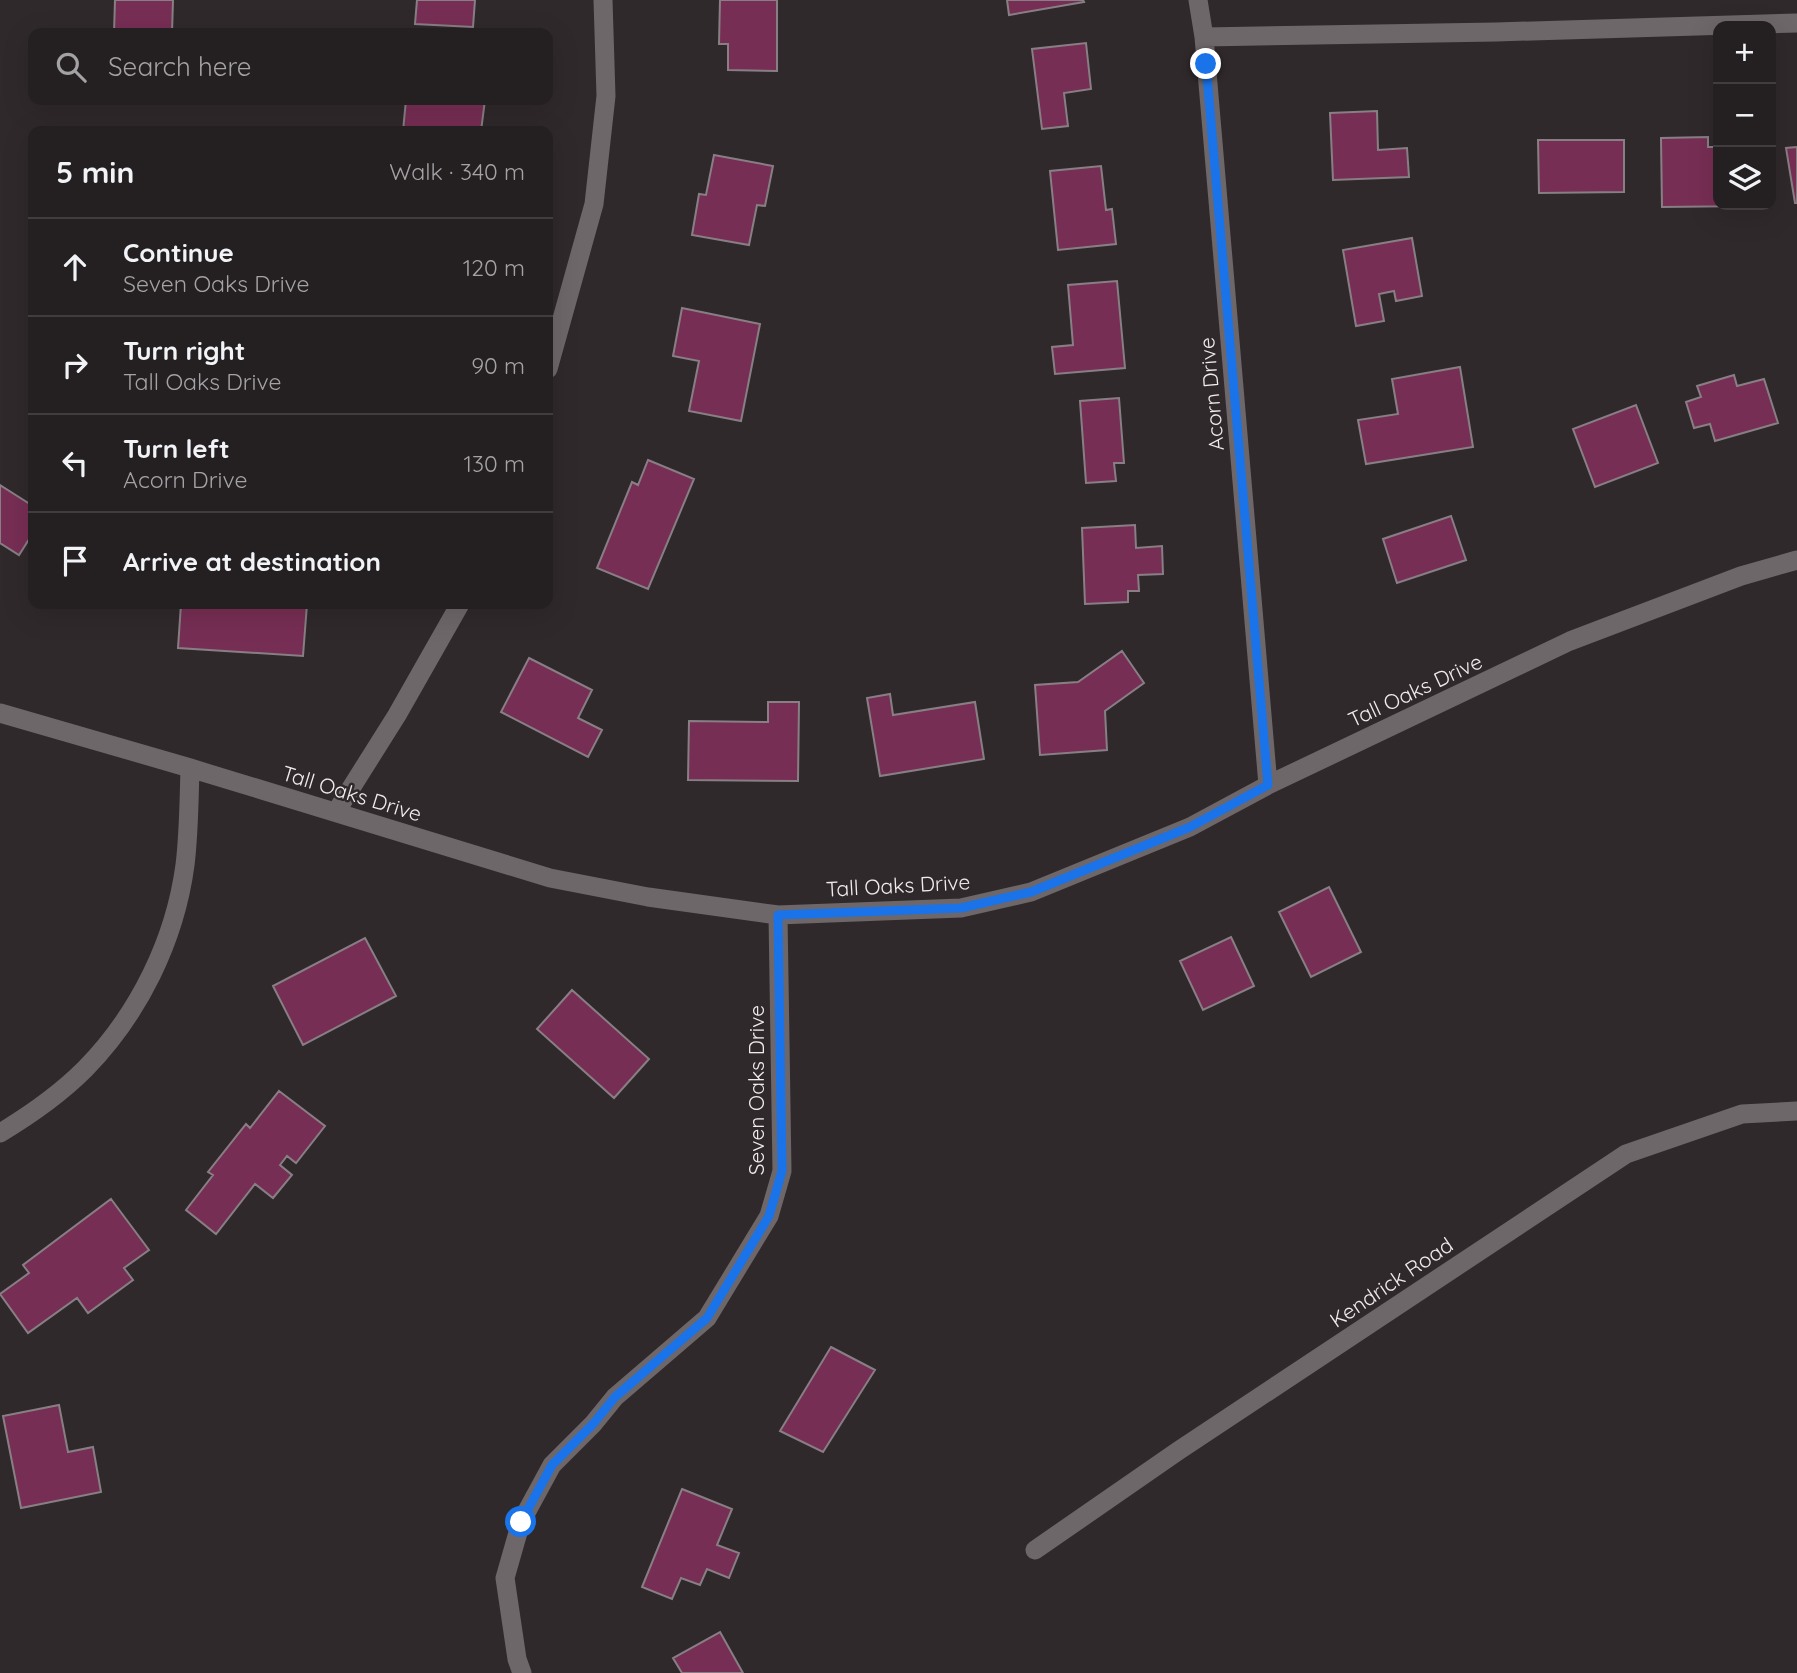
<!DOCTYPE html>
<meta charset="utf-8">
<style>
body{margin:0;font-family:Quicksand,sans-serif;background:#2c272a;color:#f1f3f6}
.controls{position:absolute;right:21px;top:21px;display:grid;overflow:hidden;border-radius:14px;box-shadow:0 7px 28px #0002}
.controls button{width:63px;height:63px;display:grid;place-items:center;padding:0;border:0;border-bottom:2px solid #413d3f;background:#241f21;color:#f1f3f6;font:35px sans-serif}
.stop{position:absolute;width:21px;height:21px;margin:-16px;border:5px solid #1a73e8;border-radius:50%;background:#fff}
.stop.end{background:#1a73e8;border-color:#fff;box-shadow:0 2px 7px #0008}
.list{margin:0;padding:0;list-style:none}
h2{display:flex;justify-content:space-between;align-items:center;height:91px;margin:0;padding:0 28px;font-size:30px}
h2 small{font-size:23px;font-weight:400;color:#a3a2a5}
.list li{display:grid;grid-template-columns:46px 1fr auto;gap:21px;align-items:center;box-sizing:border-box;height:98px;padding:0 28px;border-top:2px solid #413d3f}
.list b{display:block;font-size:26px;white-space:nowrap}
.list p{margin:0;font-size:23px;white-space:nowrap;color:#a3a2a5}
.list em{font-size:23px;font-style:normal;color:#a3a2a5}
.icon{flex:none;width:38px;height:38px;fill:none;stroke:currentColor;stroke-width:2;stroke-linecap:round;stroke-linejoin:round}
.map{position:relative;flex:none;width:1797px;height:1673px;overflow:hidden}
.search{position:absolute;background:#241f21;box-shadow:0 7px 28px #0002;left:28px;top:28px;width:525px;height:77px;display:flex;align-items:center;gap:18px;box-sizing:border-box;padding:0 24px;border-radius:14px;color:#a3a2a5;font-size:26px}
.panel{position:absolute;background:#241f21;box-shadow:0 7px 28px #0002;left:28px;top:126px;width:525px;height:483px;border-radius:14px}
.map>svg:first-child{display:block}
</style>
<div class="map">
<svg width="1797" height="1673" viewBox="0 0 1797 1673">
<rect width="100%" height="100%" fill="#30292c"/>
<!-- building -->
<path fill="#772e54" stroke="#877f83" stroke-width="2" d="M115 0H173L172 33H114Z
M417 0H475L473 27 415 24Z
M720 0H777V71L728 70V44H719Z
M1007 0H1083L1084 2 1009 15Z
M1086 43 1091 89 1064 93 1068 126 1042 129 1032 49Z
M406 100H485L481 131H403Z
M1377 111 1378 150 1407 148 1409 177 1333 180 1330 113Z
M1708 137V147H1718V205L1750 206 1662 207 1661 138Z
M1538 140H1624V192L1539 193Z
M1797 147V203H1795L1786 148Z
M714 155 773 166 765 206 757 205 749 245 692 235 699 194 706 195Z
M1101 166 1106 210 1112 209 1116 244 1058 250 1050 171Z
M1412 238 1422 296 1396 301 1394 291 1379 294 1384 321 1356 326 1343 250Z
M1117 281 1125 368 1055 374 1052 347 1073 345 1068 285Z
M682 308 760 324 741 421 689 411 699 361 673 356Z
M1460 367 1473 447 1366 464 1358 420 1398 414 1392 379Z
M1734 375 1737 386 1764 379 1778 423 1715 441 1710 424 1694 428 1686 402 1701 397 1697 386Z
M1119 398 1124 463H1114L1116 481 1086 483 1080 401Z
M1636 405 1658 463 1595 487 1573 429Z
M648 460 694 479 648 589 597 568 632 482 638 485Z
M0 485 33 506V533L19 555 0 543Z
M1451 516 1466 560 1397 583 1383 539Z
M1135 525 1136 548 1162 546 1163 574 1138 575 1139 591H1128V602L1085 604 1082 528Z
M181 604H307L303 656 178 648Z
M1122 651 1144 683 1105 711 1107 750 1040 755 1035 685 1078 682Z
M529 658 592 690 578 718 602 730 588 757 501 712Z
M890 694 893 715 975 702 984 759 880 776 867 698Z
M768 702H799L798 781 688 780 689 721 768 722Z
M1329 887 1361 952 1311 977 1279 912Z
M1231 937 1254 986 1203 1010 1180 961Z
M365 938 396 996 303 1045 273 986Z
M572 990 649 1059 614 1098 537 1029Z
M279 1091 325 1126 296 1163 287 1156 280 1165 292 1175 273 1198 255 1184 216 1234 186 1210 213 1175 208 1172 246 1124 250 1128Z
M111 1199 149 1250 124 1268 133 1280 88 1313 77 1298 28 1333 0 1294 29 1273 23 1265Z
M831 1347 875 1370 823 1452 780 1431Z
M59 1405 68 1452 93 1447 101 1492 21 1508 3 1416Z
M682 1489 732 1509 717 1545 739 1553 729 1578 707 1569 700 1585 681 1578 672 1599 642 1587Z
M720 1632 743 1673H682L673 1658Z"/>
<g fill="none" stroke-linecap="round" stroke-linejoin="round">
<!-- minor -->
<path stroke="#6e676a" stroke-width="19" d="M1198 0 1204 37 1268 785
M1204 37 1496 32 1797 23
M548 369 594 204 606 96 603 0
M0 713 190 768 550 878 648 897 778 915 961 908 1031 892 1190 827 1268 785 1570 641 1741 576 1797 560
M336 812 397 715 460 604
M0 1133C30 1115 60 1094 85 1069 139 1014 175 940 185 865 189 833 189 800 190 768
M1035 1550 1178 1451 1626 1154 1742 1114 1797 1111
M522 1673 517 1659 505 1578 521 1522 552 1465 593 1424 615 1397 707 1318 769 1216 782 1171 778 915"/>
</g>
<g fill="none" stroke-linecap="round" stroke-linejoin="round">
<!-- route -->
<path stroke="#1a73e8" stroke-width="9" d="M521 1522 552 1465 593 1424 615 1397 707 1318 769 1216 782 1171 778 915 961 908 1031 892 1190 827 1268 785 1206 64"/>
</g>
<g text-anchor="middle" dominant-baseline="central" stroke-width="5" stroke-linejoin="round" paint-order="stroke">
<!-- street labels -->
<g font-size="21" fill="#f0ebed" stroke="#30292c">
<text transform="translate(1211 394) rotate(-95)">Acorn Drive</text>
<text transform="translate(1415 690) rotate(-25)">Tall Oaks Drive</text>
<text transform="translate(352 793) rotate(17)">Tall Oaks Drive</text>
<text transform="translate(898 885) rotate(-3)">Tall Oaks Drive</text>
<text transform="translate(756 1090) rotate(-90)">Seven Oaks Drive</text>
<text transform="translate(1391 1282) rotate(-34)">Kendrick Road</text>
</g>
</g>
</svg>
<div class="controls">
<button>+</button>
<button>−</button>
<button><svg class="icon" aria-label="layers" viewBox="0 0 24 24"><path d="M12 4l9 5-9 5-9-5zM3 14l9 5 9-5"/></svg></button>
</div>
<div class="stop" style="left:521px;top:1522px"></div>
<div class="stop end" style="left:1206px;top:64px"></div>
<div class="search"><svg class="icon" aria-label="search" viewBox="0 0 24 24"><circle cx="10" cy="10" r="6"/><path d="M15 15l6 6"/></svg>Search here</div>
<section class="panel">
<h2>5 min<small>Walk · 340 m</small></h2>
<ul class="list">
<li><svg class="icon" aria-label="ahead" viewBox="0 0 24 24"><path d="M12 20V5M6 11l6-6 6 6"/></svg><div><b>Continue</b><p>Seven Oaks Drive</p></div><em>120 m</em></li>
<li><svg class="icon" aria-label="right" viewBox="0 0 24 24"><path d="M7 20v-9h11M14 6l5 5-5 5"/></svg><div><b>Turn right</b><p>Tall Oaks Drive</p></div><em>90 m</em></li>
<li><svg class="icon" aria-label="left" viewBox="0 0 24 24"><path d="M17 20v-9H6M10 6l-5 5 5 5"/></svg><div><b>Turn left</b><p>Acorn Drive</p></div><em>130 m</em></li>
<li><svg class="icon" aria-label="arrive" viewBox="0 0 24 24"><path d="M6 21V4h12l-3 4 3 4H6"/></svg><div><b>Arrive at destination</b></div></li>
</ul>
</section>
</div>
